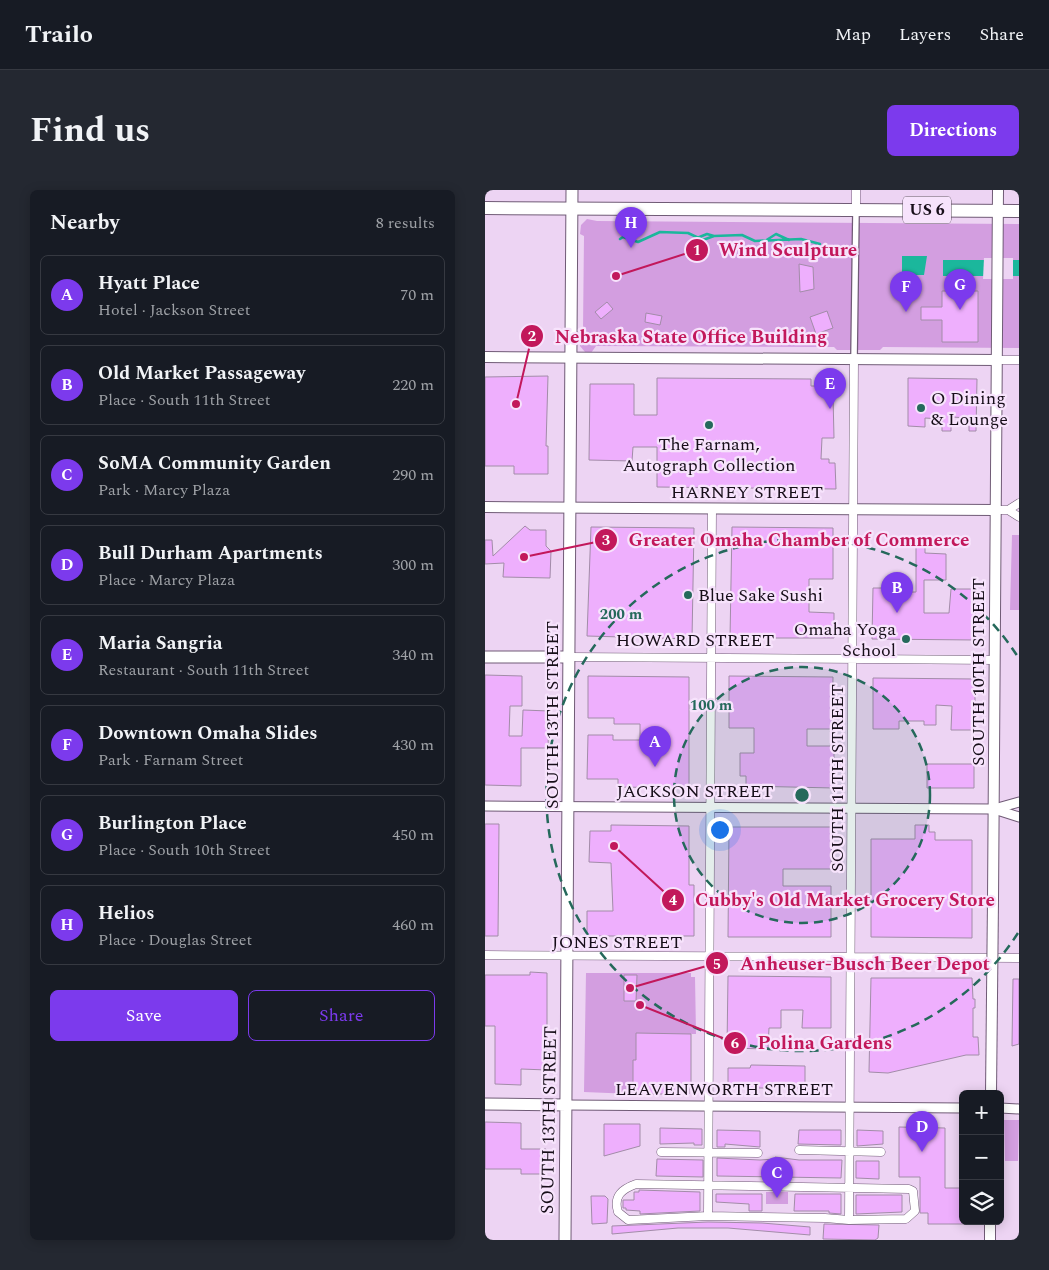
<!DOCTYPE html>
<meta charset="utf-8">
<style>
body{margin:0;font-family:Spectral,serif;background:#242831;color:#f1f3f6}
.controls{position:absolute;right:15px;bottom:15px;display:grid;overflow:hidden;border-radius:8px;box-shadow:0 2px 12px #0003}
.controls button{width:45px;height:45px;display:grid;place-items:center;padding:0;border:0;border-bottom:1px solid #363941;background:#171b24;color:#f1f3f6;font:25px sans-serif}
.you{position:absolute;left:234px;top:639px;width:18px;height:18px;margin:-12px;border:4px solid #fff;border-radius:50%;background:#1a73e8;box-shadow:0 0 0 8px #1a73e833}
.badge{display:grid;place-items:center;width:32px;height:32px;border-radius:50%;background:#7c3aed;color:#fff;font-size:16px;font-weight:700}
.pin{position:absolute;translate:-50% -41px;filter:drop-shadow(0 1px 2px #0008)}
.pin::after{content:'';position:absolute;top:26px;width:18px;height:15px;background:inherit;clip-path:polygon(0 0,100% 0,50% 100%)}
.list{margin:0;padding:0;list-style:none}
h2{display:flex;justify-content:space-between;align-items:center;height:65px;margin:0;padding:0 20px;font-size:21px}
h2 small{font-size:16px;font-weight:400;color:#9ea1a6}
.list li{display:grid;grid-template-columns:32px 1fr auto;gap:15px;align-items:center;box-sizing:border-box;height:80px;margin:0 10px 10px;padding:0 10px;border:1px solid #363941;border-radius:8px}
.list b{display:block;font-size:19px;white-space:nowrap}
.list p{margin:0;font-size:16px;white-space:nowrap;color:#9ea1a6}
.list em{font-size:16px;font-style:normal;color:#9ea1a6}
.actions{display:flex;gap:10px;padding:15px 20px}
.actions a{flex:1;padding:11px 0;border:1px solid #7c3aed;border-radius:8px;text-align:center;font-size:18px;color:#7c3aed}
.actions .main{background:#7c3aed;color:#fff}
.icon{flex:none;width:28px;height:28px;fill:none;stroke:currentColor;stroke-width:2;stroke-linecap:round;stroke-linejoin:round}
.map{position:relative;flex:none;width:534px;height:1050px;overflow:hidden;border-radius:8px}
header{display:flex;align-items:center;gap:30px;box-sizing:border-box;height:70px;padding:0 25px;background:#171b24;border-bottom:1px solid #363941}
header strong{font-size:24px}
nav{display:flex;gap:28px;margin-inline-start:auto;font-size:18px}
.intro{display:flex;align-items:center;justify-content:space-between;box-sizing:border-box;height:120px;padding:0 30px}
h1{margin:0;font-size:35px}
.button{padding:12px 22px;border-radius:8px;background:#7c3aed;color:#fff;font-size:18px;font-weight:700}
main{display:flex;gap:30px;padding:0 30px}
aside{flex:1;background:#171b24;border-radius:8px;box-shadow:0 2px 12px #0003}
.map>svg:first-child{display:block}
</style>
<header>
<strong>Trailo</strong>
<nav><a>Map</a><a>Layers</a><a>Share</a></nav>
</header>
<div class="intro"><h1>Find us</h1><a class="button">Directions</a></div>
<main>
<aside>
<h2>Nearby<small>8 results</small></h2>
<ul class="list">
<li><span class="badge">A</span><div><b>Hyatt Place</b><p>Hotel · Jackson Street</p></div><em>70 m</em></li>
<li><span class="badge">B</span><div><b>Old Market Passageway</b><p>Place · South 11th Street</p></div><em>220 m</em></li>
<li><span class="badge">C</span><div><b>SoMA Community Garden</b><p>Park · Marcy Plaza</p></div><em>290 m</em></li>
<li><span class="badge">D</span><div><b>Bull Durham Apartments</b><p>Place · Marcy Plaza</p></div><em>300 m</em></li>
<li><span class="badge">E</span><div><b>Maria Sangria</b><p>Restaurant · South 11th Street</p></div><em>340 m</em></li>
<li><span class="badge">F</span><div><b>Downtown Omaha Slides</b><p>Park · Farnam Street</p></div><em>430 m</em></li>
<li><span class="badge">G</span><div><b>Burlington Place</b><p>Place · South 10th Street</p></div><em>450 m</em></li>
<li><span class="badge">H</span><div><b>Helios</b><p>Place · Douglas Street</p></div><em>460 m</em></li>
</ul>
<div class="actions"><a class="main">Save</a><a>Share</a></div>
</aside>
<div class="map">
<svg width="534" height="1050" viewBox="0 0 534 1050">
<rect width="100%" height="100%" fill="#edd4f3"/>
<!-- green -->
<path fill="#d39ee0" d="M102 29 112 31 534 34V158L398 157 395 160H352L349 157 111 156 106 163 100 162 95 156V142L98 140 99 46 95 44 96 35Z
M527 345H534V420H525Z
M101 783H206V787H210L211 844H152L151 870H148V904L99 902Z
M519 930H534L533 971H520Z
M281 1002H303V1014H281Z"/>
<!-- water -->
<path fill="#1bb79c" d="M417 66H442L439 85H417Z
M458 70H534V86H458Z"/>
<!-- pier -->
<path fill="#edd4f3" d="M499 68H528V89H498Z"/>
<g fill="none" stroke-linecap="round" stroke-linejoin="round">
<!-- stream -->
<path stroke="#1bb79c" stroke-width="2.5" d="M212 48 222 44 229 46
M135 49 138 47 153 52 175 42 203 43 218 50 229 46 257 45 270 51 316 49 335 54
M280 51 291 44 304 50"/>
</g>
<!-- building -->
<path fill="#eeaffd" stroke="#a28ca8" d="M314 74 328 77 329 99 315 102Z
M457 101H493V152H457V130H436V117H457Z
M122 112 128 119 116 129 110 122Z
M342 121 348 138 331 144 325 127Z
M161 123 177 126 175 135 160 132Z
M63 186 61 256H63V284H29V276H0V187Z
M172 188 326 189V196H338V206H348L349 248H337L336 269H344V273H350L351 299 172 297V257H148L147 271 104 270 105 194H149V225H172Z
M423 188 492 189 491 241H484V228L466 227V241H457V229L440 228V237L423 236Z
M40 336 45 340H61V356L66 361 65 388 18 387 19 373 0 374V350H7L8 366Z
M106 337 209 338 207 449 102 446Z
M247 337 348 338V389H324V422L349 423V448H245Z
M431 354 440 355V363L461 364V390H439V423H464L466 399H490V450L387 449 388 398H410V402H431Z
M0 485 37 486V516H25L24 546H37L38 520 64 521 63 558H36V596L0 595Z
M103 486 204 487V598L133 597V589H102L103 545H128V550H155V534H129V528H103Z
M244 486 348 487 347 539H322V556H349V598L261 596V586H255V563H269V538H244Z
M388 488 490 489V540H466L467 516 451 515V535H439V531H414V539H388Z
M442 574H489V598H442Z
M0 634H14L13 746H0Z
M126 635 204 636V695H209V746H102V721H128L126 673 104 672 105 641H126Z
M430 635H444V642H450V650H487V748L386 747V649H430Z
M244 637H347L346 679H298V696H346V747H243Z
M45 782 62 783V880L36 879V895L10 894V836H0V785H45Z
M139 785H152L151 811H139Z
M243 786 346 787V838H317L318 820H296V838H284L283 859 242 858Z
M386 788H487L488 809H490V818H488V847H493L494 865H481L403 883 384 882Z
M528 789H534V854L527 856Z
M151 843 206 844V895H204V904H148V870H151Z
M266 875 320 876V898H249L250 895H243V878H265Z
M0 932 36 933V959H61L60 984H36V979H0Z
M119 934H155V956L119 966Z
M414 937 460 938V998H478V1034H443V1023H435V987H414Z
M175 938 217 939V955H209V953L175 954Z
M232 940 275 941V957L240 954V957H232Z
M314 940H356V955L313 954Z
M372 940 398 941V954L372 956Z
M290 967 314 970H357L356 988 232 986V968L275 970 290 969Z
M172 969 218 970V987L171 986Z
M371 971H394V989L371 988Z
M154 1000 215 1002V1021L155 1024V1021L141 1020V1018H138V1010H149V1002H154Z
M231 1004H277V1021H264V1014L231 1012Z
M310 1004H356V1024L344 1023V1021H309Z
M371 1005H417V1022L371 1024Z
M106 1006H120L123 1009 122 1033 107 1034Z
M223 1032 277 1033 325 1037V1045L243 1038H193L127 1044V1036Z
M339 1034 394 1035 393 1048 390 1050 338 1049Z"/>
<g fill="none" stroke-linecap="round" stroke-linejoin="round">
<!-- pedestrian casing -->
<g stroke="#705b76" stroke-width="8">
<path id="pedestrian" d="M369 169 371 20"/>
</g>
<!-- minor casing -->
<g stroke="#705b76" stroke-width="9">
<path id="minor" d="M371 20V0
M513 170H534
M511 320H523L534 327
M523 320 534 313
M85 467 510 470
M0 765 534 768
M314 960 396 962
M176 962 273 963
M151 994 424 999 428 1001 430 1021 421 1029 364 1030 340 1028 223 1026 143 1030 133 1022C128 1006 137 999 151 994Z
M223 1026 227 318
M364 1030 369 169"/>
</g>
<!-- tertiary casing -->
<g stroke="#705b76" stroke-width="11">
<path id="tertiary" d="M0 616 509 619 534 612
M509 619 534 627
M82 915 478 918
M515 918 534 919"/>
</g>
<!-- secondary casing -->
<g stroke="#705b76" stroke-width="12">
<path id="secondary" d="M0 167 513 170
M0 317 511 320
M508 709 513 0
M505 1050V1031"/>
</g>
<!-- primary casing -->
<g stroke="#705b76" stroke-width="13">
<path id="primary" d="M0 467H85
M0 914 82 915
M80 1050 87 0"/>
</g>
<!-- trunk casing -->
<g stroke="#705b76" stroke-width="14">
<path id="trunk" d="M0 18 534 21"/>
</g>
<!-- pedestrian -->
<use href="#pedestrian" stroke="#fff" stroke-width="5.5"/>
<!-- minor -->
<use href="#minor" stroke="#fff" stroke-width="8"/>
<!-- tertiary -->
<use href="#tertiary" stroke="#fff" stroke-width="9"/>
<!-- secondary -->
<use href="#secondary" stroke="#fff" stroke-width="10"/>
<!-- primary -->
<use href="#primary" stroke="#fff" stroke-width="11"/>
<!-- trunk -->
<use href="#trunk" stroke="#fff" stroke-width="12"/>
<!-- secondary-bridge casing -->
<g stroke="#705b76" stroke-width="12" stroke-linecap="butt">
<path id="secondary-bridge" d="M506 904 508 709"/>
</g>
<!-- secondary-bridge -->
<use href="#secondary-bridge" stroke="#fff" stroke-width="10"/>
</g>
<!-- distance rings -->
<circle cx="317" cy="605" r="128" fill="#25695b" fill-opacity=".12"/>
<g fill="none" stroke="#25695b" stroke-width="2.5" stroke-dasharray="9 6">
<circle cx="317" cy="605" r="128"/>
<path d="M533 743A256 256 0 1 1 533 467"/>
</g>
<!-- markers -->
<g fill="#25695b" stroke="#f7e3fc" stroke-width="2">
<circle cx="436" cy="218" r="5"/>
<circle cx="224" cy="235" r="5"/>
<circle cx="203" cy="405" r="5"/>
<circle cx="421" cy="449" r="5"/>
</g>
<g text-anchor="middle" dominant-baseline="central" stroke-width="4.5" stroke-linejoin="round" paint-order="stroke">
<!-- shield labels -->
<rect fill="#f7e3fc" stroke="#5a4e5d" stroke-width="1" x="418" y="6.5" width="48" height="27" rx="4"/>
<g font-size="16" font-weight="bold" fill="#170e19">
<text x="442" y="20">US 6</text>
</g>
<!-- poi labels -->
<g font-size="18" fill="#170e19" stroke="#f7e3fc" text-anchor="start">
<text x="446" y="208">O Dining<tspan x="446" dy="21">&amp; Lounge</tspan></text>
<text x="224" y="254" text-anchor="middle">The Farnam,<tspan x="224" dy="21">Autograph Collection</tspan></text>
<text x="213" y="405">Blue Sake Sushi</text>
<text x="411" y="439" text-anchor="end">Omaha Yoga<tspan x="411" dy="21">School</tspan></text>
</g>
<!-- street labels -->
<g font-size="18" fill="#170e19" stroke="#f7e3fc">
<text x="262" y="302">HARNEY STREET</text>
<text x="210" y="450">HOWARD STREET</text>
<text transform="translate(493 482) rotate(-90)">SOUTH 10TH STREET</text>
<text transform="translate(67 525) rotate(-90)">SOUTH 13TH STREET</text>
<text transform="translate(352 588) rotate(-90)">SOUTH 11TH STREET</text>
<text x="210" y="601">JACKSON STREET</text>
<text x="132" y="752">JONES STREET</text>
<text x="239" y="899">LEAVENWORTH STREET</text>
<text transform="translate(64 930) rotate(-89)">SOUTH 13TH STREET</text>
</g>
</g>
<circle cx="317" cy="605" r="8" fill="#25695b" stroke="#f7e3fc" stroke-width="2.5"/>
<g font-size="15" text-anchor="middle" font-weight="bold" fill="#25695b" stroke="#f7e3fc" stroke-width="4.5" stroke-linejoin="round" paint-order="stroke">
<text x="136" y="429">200 m</text>
<text x="226" y="520">100 m</text>
</g>
<!-- callouts -->
<path fill="none" stroke="#c2185b" stroke-width="2" d="M131 86L212 60M31 214L47 146M39 367L121 350M129 656L188 710M145 798L232 773M155 815L250 853"/>
<g fill="#c2185b" stroke="#f7e3fc" stroke-width="2">
<circle cx="131" cy="86" r="5"/>
<circle cx="31" cy="214" r="5"/>
<circle cx="39" cy="367" r="5"/>
<circle cx="129" cy="656" r="5"/>
<circle cx="145" cy="798" r="5"/>
<circle cx="155" cy="815" r="5"/>
<circle cx="212" cy="60" r="12"/>
<circle cx="47" cy="146" r="12"/>
<circle cx="121" cy="350" r="12"/>
<circle cx="188" cy="710" r="12"/>
<circle cx="232" cy="773" r="12"/>
<circle cx="250" cy="853" r="12"/>
</g>
<g font-size="15" text-anchor="middle" font-weight="bold" fill="#fff">
<text x="212" y="65">1</text>
<text x="47" y="151">2</text>
<text x="121" y="355">3</text>
<text x="188" y="715">4</text>
<text x="232" y="779">5</text>
<text x="250" y="858">6</text>
</g>
<g font-size="19" text-anchor="middle" font-weight="bold" fill="#c2185b" stroke="#f7e3fc" stroke-width="4.5" stroke-linejoin="round" paint-order="stroke">
<text x="303" y="66">Wind Sculpture</text>
<text x="206" y="153">Nebraska State Office Building</text>
<text x="314" y="356">Greater Omaha Chamber of Commerce</text>
<text x="360" y="716">Cubby's Old Market Grocery Store</text>
<text x="380" y="780">Anheuser-Busch Beer Depot</text>
<text x="340" y="859">Polina Gardens</text>
</g>
</svg>
<div class="controls">
<button>+</button>
<button>−</button>
<button><svg class="icon" aria-label="layers" viewBox="0 0 24 24"><path d="M12 4l9 5-9 5-9-5zM3 14l9 5 9-5"/></svg></button>
</div>
<div class="you"></div>
<div class="pin badge" style="left:170px;top:577px">A</div>
<div class="pin badge" style="left:412px;top:423px">B</div>
<div class="pin badge" style="left:292px;top:1008px">C</div>
<div class="pin badge" style="left:437px;top:962px">D</div>
<div class="pin badge" style="left:345px;top:219px">E</div>
<div class="pin badge" style="left:421px;top:122px">F</div>
<div class="pin badge" style="left:475px;top:120px">G</div>
<div class="pin badge" style="left:146px;top:58px">H</div>
</div>
</main>
